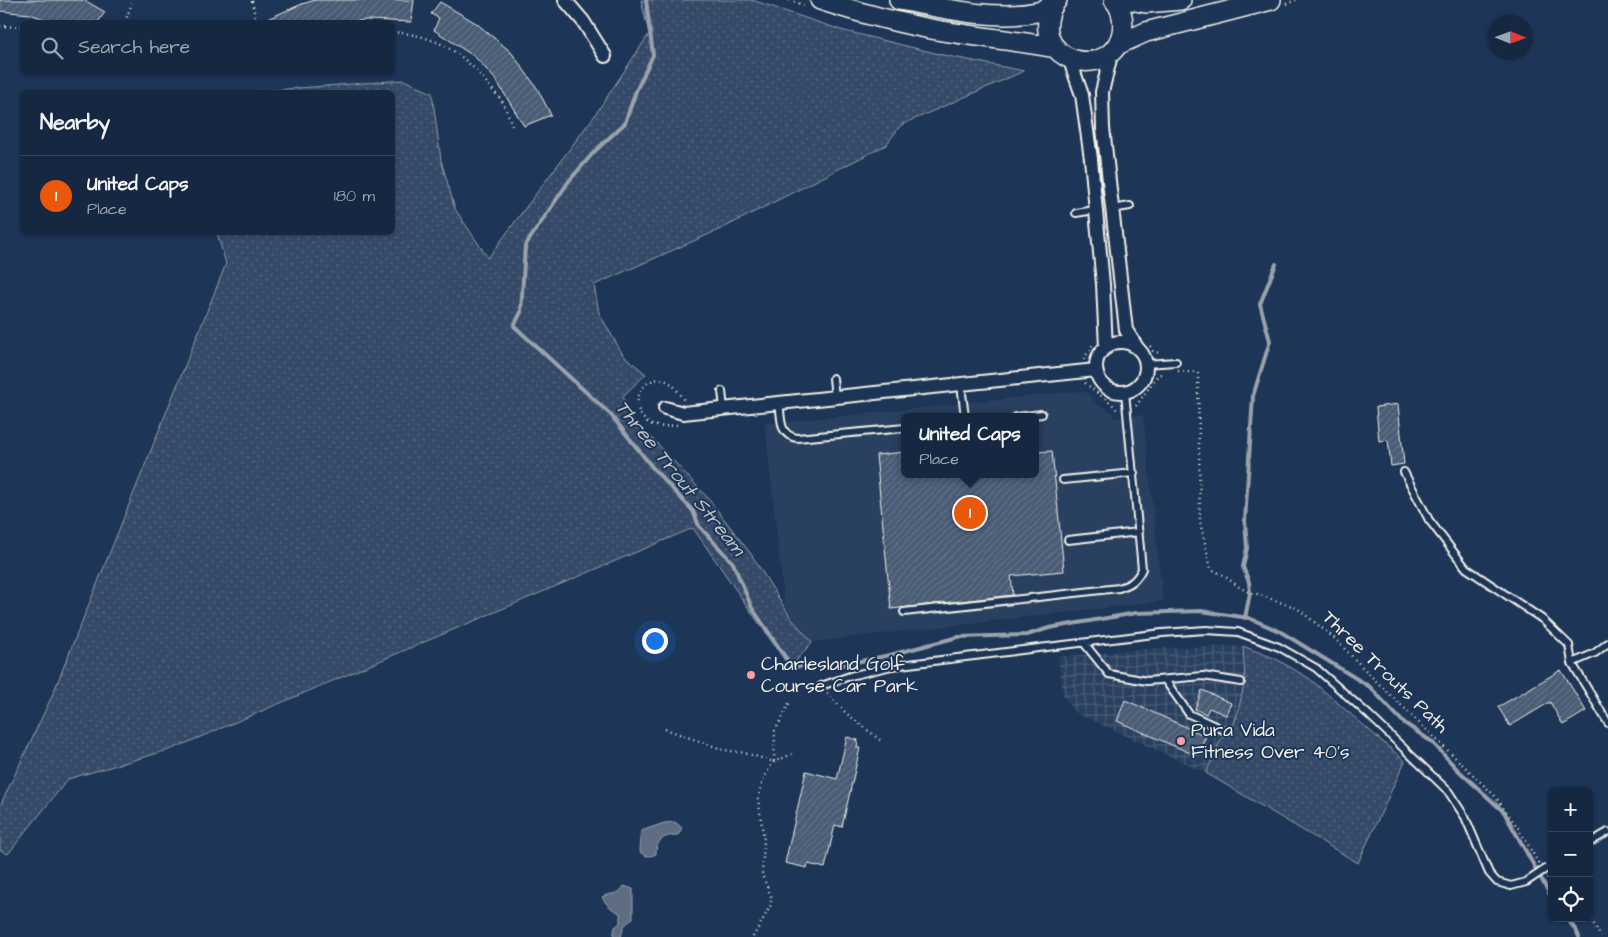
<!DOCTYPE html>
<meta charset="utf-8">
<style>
body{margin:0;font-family:"Architects Daughter",sans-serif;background:#1f3048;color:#f1f3f6}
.controls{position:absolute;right:15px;bottom:15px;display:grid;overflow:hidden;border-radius:8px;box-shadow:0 1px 4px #0004}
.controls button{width:45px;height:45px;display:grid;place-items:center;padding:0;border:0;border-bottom:1px solid #35445a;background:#162841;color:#f1f3f6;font:25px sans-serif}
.compass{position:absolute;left:1488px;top:15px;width:45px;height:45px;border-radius:50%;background:#162841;box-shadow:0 1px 4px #0004;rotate:91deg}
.you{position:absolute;left:654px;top:640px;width:18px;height:18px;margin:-12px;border:4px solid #fff;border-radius:50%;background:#1a73e8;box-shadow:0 0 0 8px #1a73e833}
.badge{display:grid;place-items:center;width:32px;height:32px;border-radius:50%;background:#ea580c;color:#fff;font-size:16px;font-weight:700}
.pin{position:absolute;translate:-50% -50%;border:2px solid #fff;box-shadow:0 1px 5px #0006}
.popup{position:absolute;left:901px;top:413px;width:138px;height:65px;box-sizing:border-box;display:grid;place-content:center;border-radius:8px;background:#162841;filter:drop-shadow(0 1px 4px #0005);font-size:16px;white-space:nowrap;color:#9ea6b1}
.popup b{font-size:19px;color:#f1f3f6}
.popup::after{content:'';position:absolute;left:50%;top:100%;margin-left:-10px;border:10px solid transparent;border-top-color:#162841}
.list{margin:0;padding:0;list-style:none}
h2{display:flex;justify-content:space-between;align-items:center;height:65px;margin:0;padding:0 20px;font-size:21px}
h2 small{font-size:16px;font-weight:400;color:#9ea6b1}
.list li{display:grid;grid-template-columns:32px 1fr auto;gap:15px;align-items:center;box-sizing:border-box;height:80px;padding:0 20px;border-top:1px solid #35445a}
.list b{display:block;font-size:19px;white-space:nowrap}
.list p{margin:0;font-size:16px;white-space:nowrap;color:#9ea6b1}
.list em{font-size:16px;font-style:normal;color:#9ea6b1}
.icon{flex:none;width:28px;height:28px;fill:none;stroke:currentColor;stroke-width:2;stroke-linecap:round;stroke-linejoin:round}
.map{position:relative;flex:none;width:1608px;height:937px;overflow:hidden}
.search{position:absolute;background:#162841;box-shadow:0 1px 4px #0004;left:20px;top:20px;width:375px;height:55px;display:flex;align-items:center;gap:12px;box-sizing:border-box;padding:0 18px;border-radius:8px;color:#9ea6b1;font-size:19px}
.panel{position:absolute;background:#162841;box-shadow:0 1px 4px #0004;left:20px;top:90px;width:375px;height:145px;border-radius:8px}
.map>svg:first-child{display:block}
</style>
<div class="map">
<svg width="1608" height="937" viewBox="0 0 1608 937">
<defs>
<pattern id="industrial-grid" width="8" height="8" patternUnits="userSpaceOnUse" patternTransform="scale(1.25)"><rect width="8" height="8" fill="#2a4060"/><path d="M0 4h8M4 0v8" fill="none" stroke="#4a5c77"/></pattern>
<pattern id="grass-dots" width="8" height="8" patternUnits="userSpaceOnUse" patternTransform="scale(1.25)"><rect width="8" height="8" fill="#354a67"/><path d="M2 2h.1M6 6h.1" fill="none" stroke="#53657d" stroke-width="1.8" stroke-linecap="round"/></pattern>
<pattern id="building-hatch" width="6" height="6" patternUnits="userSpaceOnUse" patternTransform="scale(1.25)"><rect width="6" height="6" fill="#485b74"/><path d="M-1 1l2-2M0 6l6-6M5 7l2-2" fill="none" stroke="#637388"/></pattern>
</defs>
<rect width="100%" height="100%" fill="#1d3557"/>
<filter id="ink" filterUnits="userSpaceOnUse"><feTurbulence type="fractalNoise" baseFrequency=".02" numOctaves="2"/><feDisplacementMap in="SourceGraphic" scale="10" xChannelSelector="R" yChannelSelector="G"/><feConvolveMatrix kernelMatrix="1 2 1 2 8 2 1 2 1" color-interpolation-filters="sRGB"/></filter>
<g filter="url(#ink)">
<!-- built -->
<path fill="#2a4060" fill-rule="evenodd" d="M1080 391 1086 392 1096 403 1112 412 1114 418 1143 415 1163 601 812 642 791 618 784 602 765 424ZM905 417H1035V474H905Z"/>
<!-- industrial -->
<path fill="url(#industrial-grid)" d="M1243 646 1245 680 1238 712 1231 732 1221 739 1206 773 1074 712 1063 695 1058 657 1154 648Z"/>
<!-- grass -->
<path fill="url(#grass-dots)" stroke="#949ea8" d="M641 0H752L841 30 943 55 1024 71 901 125 886 145 723 228 594 285 599 313 623 355 646 374 623 396 631 420 654 440 708 498 751 554 791 618 812 642 790 668 693 528 172 749 68 779 8 854 0 850V806L52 696 226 264 217 233 392 232V92H246L404 80 432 93 441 160 455 209 488 258 595 115 649 34Z
M1243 646 1276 659 1310 679 1405 761 1358 863 1206 773 1221 739 1231 732 1238 712 1245 680Z"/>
<!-- water -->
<path fill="#5e6d82" stroke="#9aa2ab" d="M675 822 682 828 678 835C664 835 656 840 656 854 650 857 646 857 640 852 641 844 639 838 641 831L664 823Z
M624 886 633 889V918L624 926 621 937H613L615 927 620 923V913C611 909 607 906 602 897 611 892 619 896 624 886Z"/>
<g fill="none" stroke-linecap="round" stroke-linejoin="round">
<!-- stream -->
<path stroke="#9aa2ab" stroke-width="4" d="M646 0 653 55 636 91 625 123 594 152 569 181 525 246 521 312 514 326 611 415 652 467 693 511 699 526 733 563 752 608 792 667 820 665 832 667 890 655 958 637 1027 635 1049 628 1136 613 1201 611 1249 618 1281 632 1370 687 1403 722 1432 742 1458 770 1504 812 1552 898
M1245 618 1250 593 1249 582 1243 567 1247 548 1245 521 1253 396 1270 341 1260 304 1276 264
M1567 918 1577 932 1579 937"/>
</g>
<!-- building -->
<path fill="url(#building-hatch)" stroke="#f4f1e8" d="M0 0H84L105 12 98 22H52L30 14 0 11Z
M315 0H414L411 22 367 20 347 22H260L302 4Z
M440 2 476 23 511 52 537 88 551 115 524 126 496 80 475 57 434 30 439 18 431 14Z
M1398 404 1404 464 1391 466 1388 440 1379 441 1376 407Z
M1052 451 1064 571 1011 576 1013 595 891 609 876 455 905 452V474H1035V452Z
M1561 670 1586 711 1563 725 1550 702 1510 726 1498 707Z
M1202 690 1231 703 1226 715 1209 708 1206 714 1195 709Z
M1125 700 1206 736 1197 756 1117 721Z
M847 737 858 740 857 748H860L842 827 835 825 825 868 808 864 807 868 785 863 806 771 837 779Z"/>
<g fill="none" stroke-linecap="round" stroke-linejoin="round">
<!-- lane casing -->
<g stroke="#f4f1e8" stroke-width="10">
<path id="lane" d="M1112 209 1130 206
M1076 213 1095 210
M1145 364 1176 362
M833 378 835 398
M961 385 965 417
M722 391 724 409
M779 403C782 418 778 435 797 438L905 428
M1016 417 1042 414
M1404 472 1429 520 1466 568 1542 619 1569 645 1572 663 1608 723
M1063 480 1134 473
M1068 540 1139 532
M904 612 1119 588C1131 584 1136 581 1142 569L1125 392
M1084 643 1109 674 1147 681 1203 676 1241 682
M1572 663 1595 653 1608 643
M1165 680 1189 714 1228 732
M821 686 850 676 892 666 1162 633 1206 630 1238 632 1279 647 1316 668 1369 715 1448 791 1465 817 1489 873 1497 882 1511 886 1526 882
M1589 843 1608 832"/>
</g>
<!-- street casing -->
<g stroke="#f4f1e8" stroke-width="16">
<path id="street" d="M565 0 583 21 605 56
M1112 51 1102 92 1103 128 1126 330 1138 349
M1069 58 1082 95 1091 159 1103 284 1106 348
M1096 367a25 25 0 1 1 50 0a25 25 0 1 1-50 0Z
M665 408 683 413 1096 370"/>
</g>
<!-- secondary casing -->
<g stroke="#f4f1e8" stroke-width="22">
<path id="secondary" d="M820 0C860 13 901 24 942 31 980 37 1018 41 1056 48
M899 0C943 8 994 21 1037 12 1043 11 1049 6 1054 3
M1057 0C1052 6 1049 13 1048 21 1042 66 1112 78 1122 33 1124 21 1122 9 1114 0
M1130 0 1146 3 1181 0
M1117 45 1146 32 1271 0"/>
</g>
<!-- path -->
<path stroke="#f4f1e8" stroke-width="2.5" stroke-dasharray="1 4" stroke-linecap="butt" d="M789 0 806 6
M252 1 256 22
M1286 4 1296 0
M125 22 132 3
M0 26 22 27
M392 32C434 35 460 50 486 82 491 89 499 96 503 103 507 111 510 120 513 129
M1150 346 1153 351 1159 353
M1084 359 1093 344
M1178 371 1198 373 1200 522 1211 569 1223 575 1239 587 1250 593 1257 594 1297 608 1334 638 1376 681 1494 795 1519 829 1539 864
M1085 383 1114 406 1117 410
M1136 406 1158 375 1164 373
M677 425C668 426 659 428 650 424 648 423 646 421 644 419 626 399 649 369 670 383 675 386 680 395 684 400
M827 693 846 713 880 740
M665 729 724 750 745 753 774 762 775 731 790 702
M1547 877 1552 884
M1589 915 1601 937
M753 937 771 905V896L762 875 764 840 758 798 763 780 770 767 774 762 792 754"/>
<!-- lane -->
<use href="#lane" stroke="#1d3557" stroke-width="6"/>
<!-- street -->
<use href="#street" stroke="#1d3557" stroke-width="12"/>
<!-- secondary -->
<use href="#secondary" stroke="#1d3557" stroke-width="19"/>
<!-- lane-bridge casing -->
<g stroke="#f4f1e8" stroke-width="10" stroke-linecap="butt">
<path id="lane-bridge" d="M1526 882 1547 868"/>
</g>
<!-- lane-bridge -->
<use href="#lane-bridge" stroke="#1d3557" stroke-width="6"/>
</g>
</g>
<!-- markers -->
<g fill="#ff9aa2" stroke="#1d3557" stroke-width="2">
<circle cx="751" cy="675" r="5"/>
<circle cx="1181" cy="741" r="5"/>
</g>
<g text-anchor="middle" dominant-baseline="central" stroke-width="4" stroke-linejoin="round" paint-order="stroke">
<!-- poi labels -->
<g font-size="19" fill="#f4f1e8" stroke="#1d3557" text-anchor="start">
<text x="761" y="664">Charlesland Golf<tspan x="761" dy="22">Course Car Park</tspan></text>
<text x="1191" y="730">Pura Vida<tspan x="1191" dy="22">Fitness Over 40’s</tspan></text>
</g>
<!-- street labels -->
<g font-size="19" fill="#f4f1e8" stroke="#1d3557">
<text transform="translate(1385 672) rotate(44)">Three Trouts Path</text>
</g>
<!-- water labels -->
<g font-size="20" font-style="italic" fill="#c0c3c4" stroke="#1d3557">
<text transform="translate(680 478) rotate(51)">Three Trout Stream</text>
</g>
</g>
</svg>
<div class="controls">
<button>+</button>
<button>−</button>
<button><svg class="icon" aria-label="locate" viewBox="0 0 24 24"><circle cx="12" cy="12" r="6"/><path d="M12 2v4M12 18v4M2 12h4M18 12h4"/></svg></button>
</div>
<svg class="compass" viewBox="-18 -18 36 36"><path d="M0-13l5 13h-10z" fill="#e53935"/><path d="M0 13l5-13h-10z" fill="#9ea6b1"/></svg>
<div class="you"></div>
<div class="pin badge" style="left:970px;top:513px">1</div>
<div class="popup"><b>United Caps</b>Place</div>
<div class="search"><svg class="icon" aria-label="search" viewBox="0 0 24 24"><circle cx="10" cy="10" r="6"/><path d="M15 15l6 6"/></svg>Search here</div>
<section class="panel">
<h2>Nearby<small></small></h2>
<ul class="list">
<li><span class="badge">1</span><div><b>United Caps</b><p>Place</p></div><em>180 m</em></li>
</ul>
</section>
</div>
